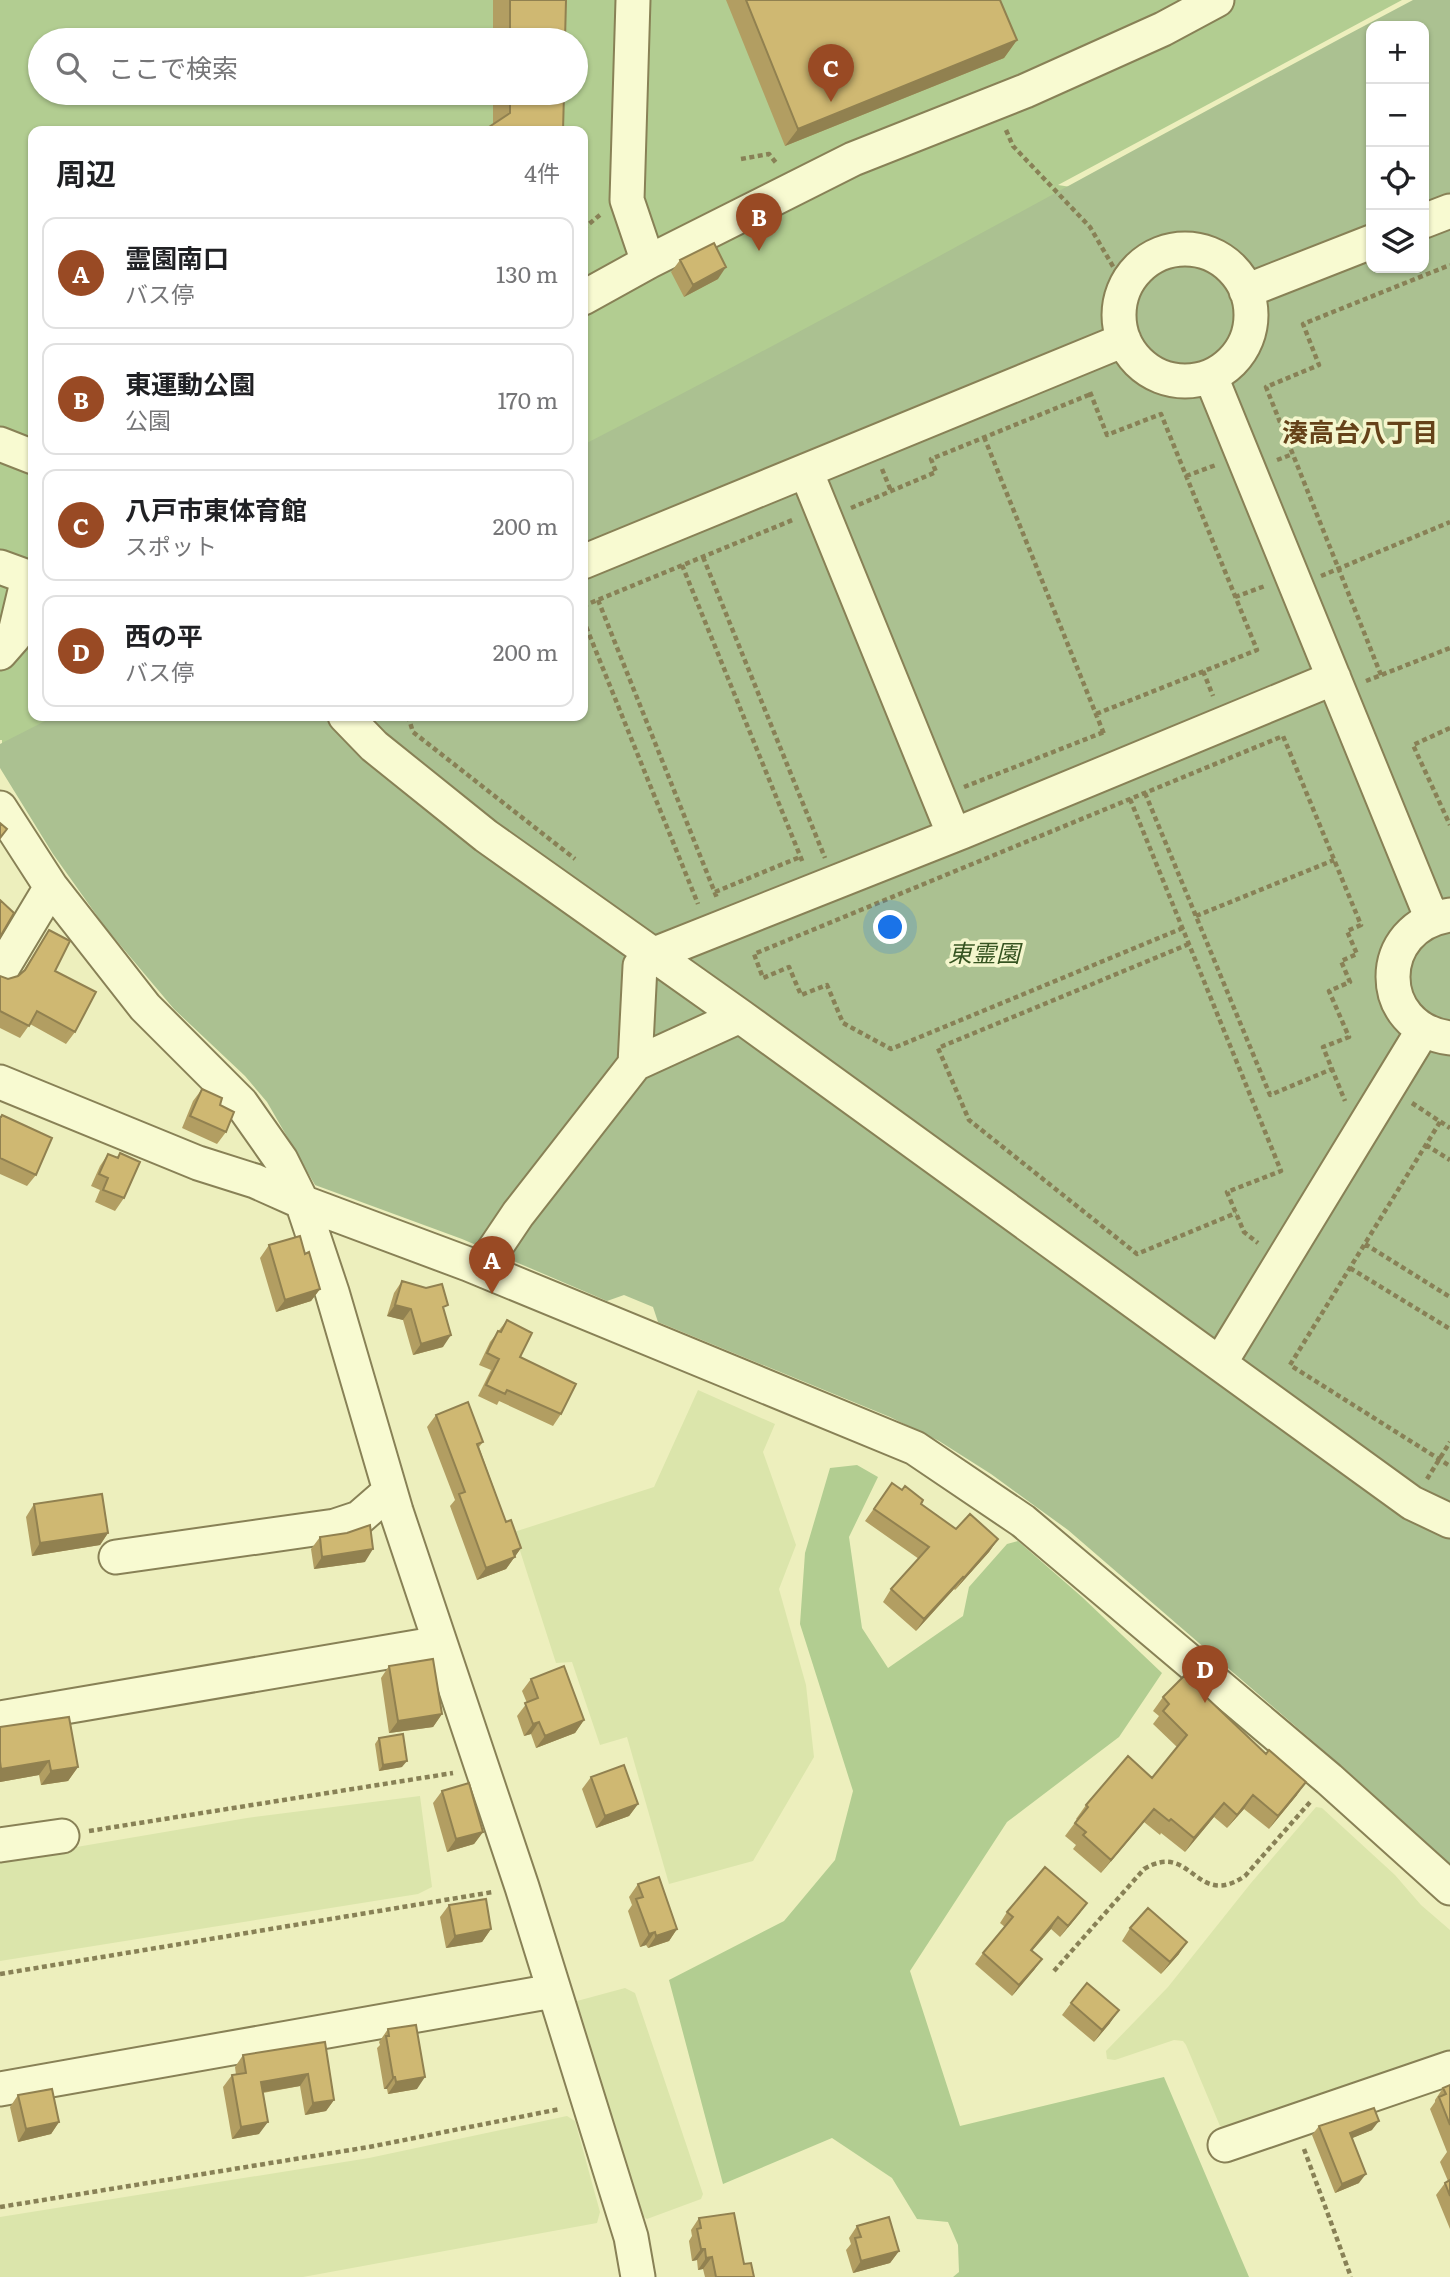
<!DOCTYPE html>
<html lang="ja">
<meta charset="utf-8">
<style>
body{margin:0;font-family:Literata,"Noto Sans JP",serif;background:#f2f2f2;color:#202124}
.controls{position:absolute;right:21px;top:21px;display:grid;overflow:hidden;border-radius:14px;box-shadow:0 2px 5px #0004}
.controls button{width:63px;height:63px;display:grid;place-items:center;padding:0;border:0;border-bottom:2px solid #e0e0e0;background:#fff;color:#202124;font:35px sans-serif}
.you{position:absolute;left:891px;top:928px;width:24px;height:24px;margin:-18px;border:5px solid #fff;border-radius:50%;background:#1a73e8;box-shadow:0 0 0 10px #1a73e833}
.badge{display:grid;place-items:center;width:46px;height:46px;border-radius:50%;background:#994a24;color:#fff;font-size:23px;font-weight:700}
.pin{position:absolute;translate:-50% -58px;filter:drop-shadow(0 2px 4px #0008)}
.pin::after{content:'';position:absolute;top:37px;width:24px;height:21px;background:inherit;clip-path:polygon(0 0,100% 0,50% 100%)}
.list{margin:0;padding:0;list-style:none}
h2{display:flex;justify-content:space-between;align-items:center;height:91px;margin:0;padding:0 28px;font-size:30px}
h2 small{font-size:23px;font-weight:400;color:#757577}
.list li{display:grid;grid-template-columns:46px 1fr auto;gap:21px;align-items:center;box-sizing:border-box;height:112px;margin:0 14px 14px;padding:0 14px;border:2px solid #e0e0e0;border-radius:14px}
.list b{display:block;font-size:26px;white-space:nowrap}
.list p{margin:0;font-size:23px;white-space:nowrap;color:#757577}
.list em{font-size:23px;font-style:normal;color:#757577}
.icon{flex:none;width:38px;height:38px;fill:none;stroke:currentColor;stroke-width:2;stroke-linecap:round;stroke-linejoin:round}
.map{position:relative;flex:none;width:1450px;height:2277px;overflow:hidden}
.search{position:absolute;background:#fff;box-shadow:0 2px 5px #0004;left:28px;top:28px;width:560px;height:77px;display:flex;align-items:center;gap:18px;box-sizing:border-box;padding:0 24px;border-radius:38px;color:#757577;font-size:26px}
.panel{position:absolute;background:#fff;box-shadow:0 2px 5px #0004;left:28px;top:126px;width:560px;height:595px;border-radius:14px}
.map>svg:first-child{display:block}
</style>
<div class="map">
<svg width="1450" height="2277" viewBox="0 0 1450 2277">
<rect width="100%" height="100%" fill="#edefbd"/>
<!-- farmland -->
<path fill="#dbe5ab" d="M698 1390 775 1424 763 1452 796 1545 779 1589 806 1685 814 1757 753 1861 669 1884 627 1737 600 1745 572 1662 556 1663 514 1532 654 1487Z
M420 1796 432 1887 418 1894 0 1961V1860L247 1818Z
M1316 1807 1322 1808 1395 1875 1421 1905 1450 1930V2053L1228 2129 1220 2126 1186 2045 1183 2041 1174 2040 1115 2060 1107 2059 1106 2051 1168 1987 1251 1883Z
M625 1988 635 1993 703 2194 701 2199 647 2219 638 2213 571 2005 577 2001Z
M567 2116 575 2121 600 2212 597 2223 303 2277H0V2217L369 2158Z"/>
<!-- green -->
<path fill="#b2cd91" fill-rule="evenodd" d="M0 0H1402L1058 185 1090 190 583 525V131H33V716H318L275 1097 2 755V740H0ZM40 40H576V93H40Z
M857 1465 878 1477 849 1537 862 1628 888 1668 963 1616 969 1587 1007 1544 1018 1541 1082 1597 1162 1673 1119 1737 1007 1822 910 1971 960 2126 1164 2077 1249 2277H953L959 2272 958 2245 948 2222 917 2219 892 2178 832 2138 723 2184 669 1980 784 1921 835 1860 853 1791 800 1624 805 1553 830 1468Z"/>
<!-- cemetery -->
<path fill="#abc191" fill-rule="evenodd" d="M1413 0H1450V1864L1345 1769 1068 1530 991 1474 939 1441 890 1417 658 1322 653 1307 624 1295 607 1301 462 1239 315 1185 267 1102 245 1076 174 1009 105 927 53 854 0 768V744L55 716H583V445C862 302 1135 147 1413 0ZM1371 26H1424V268H1371Z"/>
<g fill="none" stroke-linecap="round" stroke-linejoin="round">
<!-- minor casing -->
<g stroke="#888156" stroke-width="37">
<path id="minor" d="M633 0 627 200 648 262
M1424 221 1450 211
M1119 315a66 66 0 1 1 132 0a66 66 0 1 1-132 0Z
M1246 291 1371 242
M583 298 648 262 853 159 1025 91 1163 29 1217 0
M1211 377 1432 919
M0 444 33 457
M806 471 954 835
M583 562 1124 340
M0 567 33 579
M0 653 14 637 28 578
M345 716 374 746 486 836 740 1016 1412 1503 1450 1521
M0 808 51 887 145 1007 241 1103 281 1160 302 1202 332 1292 396 1511 522 1887 631 2237 638 2277
M1450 915C1374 926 1374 1028 1450 1038
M0 972 51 887
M635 1064 740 1016
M0 1082 198 1163 255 1181 302 1202 468 1264 915 1448 1023 1521 1329 1779 1450 1888
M481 1269 518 1214 635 1064 640 966 652 955 962 832 1334 678
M1220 1363 1423 1030
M116 1557 335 1526 359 1518 390 1491
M0 1718 440 1643
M0 1845 62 1836
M0 2089 553 1991
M1225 2145 1450 2068"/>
</g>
<!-- path -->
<path stroke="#888156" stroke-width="4.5" stroke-dasharray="5 3.5" stroke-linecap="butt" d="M1006 130 1013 146 1090 227 1125 287
M741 159 769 154 777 164
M583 229 601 214
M1090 392 1107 435 1161 414 1257 650 1096 714
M984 437 1104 734
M1277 460 1293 454
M882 469 891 491
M1186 476 1216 465
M851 508 936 472 931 459 1091 394
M703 557 825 858
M682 565 803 863
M1321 576 1450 522
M1235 597 1265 586
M598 600 717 898
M583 606 795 519
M583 619 698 904
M1203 671 1213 696
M1381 675 1266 387 1319 365 1303 324 1450 265
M1366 681 1450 648
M408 716 413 732 575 859
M1450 728 1413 745 1450 825
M964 787 1104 732
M1145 793 1270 1095 1332 1069
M1130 799 1281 1171 1227 1192 1244 1232 1258 1243
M715 892 800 857
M1196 916 1334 860
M1183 928 891 1049 843 1023 827 985 801 995 789 967 763 978 754 954 1283 736 1361 925 1347 931 1357 954 1341 961 1350 982 1329 991 1349 1037 1323 1047 1345 1101
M1189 944 938 1048 969 1120 1137 1254 1236 1213
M1412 1103 1450 1128
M1440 1122 1290 1365 1450 1466
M1426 1145 1450 1160
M1365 1244 1450 1297
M1350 1268 1450 1329
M1427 1479 1450 1442
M89 1831 453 1773
M1054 1971 1144 1869C1192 1840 1195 1910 1245 1876L1311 1801
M0 1974 493 1892
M1304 2149 1351 2277
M0 2207 369 2147 560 2109"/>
<!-- minor -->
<use href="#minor" stroke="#f8fad1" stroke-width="33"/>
</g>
<!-- wall -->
<path fill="#b29e62" d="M493 0H566L565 40H493Z
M726 0H1000L1017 40 1004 58 785 146Z
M493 93H564L493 124Z
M680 260 718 279 684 297 671 272Z
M49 930 55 971 75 1032 66 1044 30 1024 20 1038 0 1028V976L8 979 18 976 22 973Z
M202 1089 220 1105 226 1132 217 1144 182 1128 193 1101Z
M0 1117 36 1175 27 1186 0 1174Z
M120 1153 124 1198 115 1211 95 1202 100 1190 91 1186 100 1166 108 1154 117 1157Z
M269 1245 305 1254 320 1289 311 1301 276 1312 260 1258Z
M402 1281 444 1310 443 1347 413 1355 403 1320 387 1316 394 1293Z
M507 1320 520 1357 561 1414 553 1426 499 1401 497 1405 478 1396 491 1370 479 1365 490 1342Z
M436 1415 483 1442 479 1447 506 1522 521 1548 506 1569 477 1580 450 1506 455 1500 427 1427Z
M892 1483 956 1529 998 1539 989 1552 955 1590 954 1589 916 1631 883 1602 891 1589 919 1559 865 1521Z
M34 1504 108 1533 100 1545 32 1556 26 1517Z
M347 1533 365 1562 314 1569 311 1549 320 1537Z
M389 1666 442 1714 433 1727 389 1733 381 1678Z
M531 1679 584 1720 575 1733 536 1748 531 1734 524 1736 517 1716 527 1703 522 1691Z
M1163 1697 1297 1795 1269 1829 1244 1809 1227 1828 1214 1817 1185 1852 1161 1833 1160 1835 1144 1822 1101 1873 1073 1849 1076 1845 1065 1836 1077 1820 1076 1819 1086 1805 1152 1778 1177 1747 1153 1724 1159 1716 1153 1711Z
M0 1727 78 1767 68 1781 41 1785 39 1775 0 1782Z
M379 1738 402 1767 379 1771 375 1744Z
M591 1777 638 1804 629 1816 596 1828 582 1789Z
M442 1791 483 1832 474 1844 447 1852 433 1803Z
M638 1884 677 1929 669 1941 648 1948 646 1945 640 1947 628 1911 632 1905 629 1897Z
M1087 1903 1079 1914 1060 1937 1051 1929 1032 1951 1042 1959 1034 1970 1012 1996 975 1964 983 1953 1005 1927 1000 1923 1007 1912Z
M449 1905 491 1929 482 1942 446 1948 440 1917Z
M1130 1928 1179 1954 1161 1974 1122 1941Z
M1071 2003 1110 2023 1094 2042 1062 2015Z
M388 2029 417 2089 388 2094 387 2089H384L377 2048 380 2045 379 2042Z
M325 2042 334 2100 326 2111 305 2115 300 2086 263 2093 259 2134 232 2139 223 2087 232 2075H236L235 2067 243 2055Z
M1450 2085V2229L1436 2195 1445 2183 1448 2181 1440 2162 1447 2152 1430 2109 1435 2102V2100L1443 2088Z
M18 2095 59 2122 51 2134 18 2142 10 2107Z
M1319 2126 1372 2130 1352 2138 1359 2183 1335 2193 1312 2135Z
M699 2218 744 2264 754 2277H705L703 2269 698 2270 697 2260 692 2261 689 2241 692 2236 691 2230Z
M857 2226 899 2251 890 2263 853 2273 846 2250 851 2244 849 2238Z"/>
<!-- shaded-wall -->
<path fill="#918150" d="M1017 40 1004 58 785 146 798 129Z
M726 267 718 279 684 297 693 285Z
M320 1289 311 1301 276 1312 285 1300Z
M395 1305 411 1309 403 1320 387 1316Z
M451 1335 443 1347 413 1355 421 1344Z
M108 1533 100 1545 32 1556 40 1543Z
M998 1539 989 1552 955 1590 964 1578Z
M521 1548 506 1569 477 1580 486 1568 513 1551Z
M373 1549 365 1562 314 1569 322 1557Z
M963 1577 954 1589 916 1631 924 1619Z
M442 1714 433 1727 389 1733 398 1721Z
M584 1720 575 1733 536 1748 545 1736Z
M539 1722 531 1734 524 1736 533 1724Z
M49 1761 39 1775 0 1782V1770L1 1769Z
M407 1761 402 1767 379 1771 383 1765Z
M78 1767 68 1781 41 1785 51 1771Z
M1306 1782 1297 1795 1269 1829 1278 1816Z
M1253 1795 1244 1809 1227 1828 1237 1815Z
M1224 1803 1214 1817 1185 1852 1194 1838Z
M638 1804 629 1816 596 1828 605 1816Z
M1154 1809 1144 1822 1101 1873 1111 1860Z
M483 1832 474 1844 447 1852 456 1839Z
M1087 1903 1079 1914 1060 1937 1068 1926Z
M1058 1917 1051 1929 1023 1961 1031 1950Z
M491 1929 482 1942 446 1948 455 1936Z
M677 1929 669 1941 648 1948 656 1936Z
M655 1932 646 1945 640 1947 649 1934Z
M1187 1942 1179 1954 1161 1974 1170 1962Z
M1042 1959 1034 1970 1012 1996 1019 1985Z
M1119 2010 1110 2023 1094 2042 1102 2030Z
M308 2074 300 2086 253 2094 261 2082Z
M393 2077H395L387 2089H384Z
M425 2077 417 2089 388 2094 396 2082Z
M334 2100 326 2111 305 2115 313 2103Z
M1379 2121 1372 2130 1343 2142 1350 2133Z
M59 2122 51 2134 18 2142 26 2129Z
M268 2122 259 2134 232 2139 241 2127Z
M1366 2174 1359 2183 1335 2193 1342 2184Z
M701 2249H705L697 2260 692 2261Z
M899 2251 890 2263 853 2273 861 2261Z
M712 2257 703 2269 698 2270 706 2258Z"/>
<!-- building -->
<path fill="#cfb872" stroke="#918150" stroke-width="2" d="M510 0H566L565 40H510Z
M746 0H1000L1017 40 798 129Z
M510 93H564L563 131H483L510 113Z
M714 243 726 267 693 285 680 260Z
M0 823 7 829 0 838Z
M0 900 14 913 0 937Z
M49 930 70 941 55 971 96 992 75 1032 37 1011 29 1026 0 1011V976L8 979 18 976 25 970Z
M202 1089 222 1098 220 1105 234 1112 226 1132 190 1116Z
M2 1115 52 1138 36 1175 0 1158V1117H1Z
M120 1153 140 1162 124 1198 103 1190 108 1178 99 1174 108 1154 118 1158Z
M300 1236 305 1254 309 1252 320 1289 285 1300 269 1245Z
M402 1281 426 1288 442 1284 448 1305 443 1307 451 1335 421 1344 411 1309 395 1305Z
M507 1320 532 1333 520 1357 576 1384 561 1414 507 1390 505 1394 486 1385 499 1359 487 1353 498 1331 501 1332Z
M468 1402 483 1442 477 1444 506 1522 511 1520 521 1548 513 1551 515 1557 486 1568 459 1494 465 1492 436 1415Z
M892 1483 902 1490 905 1486 923 1500 921 1504 956 1529 970 1514 998 1539 964 1578 963 1577 924 1619 891 1589 929 1547 874 1509Z
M102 1494 108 1533 40 1543 34 1504Z
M370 1525 373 1549 322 1557 320 1537 347 1533Z
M433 1659 442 1714 398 1721 389 1666Z
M564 1666 584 1720 545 1736 539 1722 533 1724 525 1703 538 1698 531 1679Z
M1184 1676 1266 1754 1269 1750 1306 1782 1278 1816 1253 1795 1237 1815 1224 1803 1194 1838 1171 1819 1169 1821 1154 1809 1111 1860 1083 1835 1086 1832 1075 1823 1088 1807 1086 1805 1128 1756 1152 1778 1187 1735 1163 1711 1169 1704 1163 1697Z
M69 1717 78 1767 51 1771 49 1761 1 1769 0 1761V1727Z
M403 1734 407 1761 383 1765 379 1738Z
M624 1765 638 1804 605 1816 591 1777Z
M469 1783 483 1832 456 1839 442 1791Z
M1045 1867 1087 1903 1068 1926 1058 1917 1031 1950 1042 1959 1019 1985 983 1953 1013 1917 1007 1912Z
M659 1877 677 1929 656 1936 655 1932 649 1934 636 1899 643 1897 638 1884Z
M486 1899 491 1929 455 1936 449 1905Z
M1148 1908 1187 1942 1170 1962 1130 1928Z
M1087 1983 1119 2010 1102 2030 1071 2003Z
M416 2025 425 2077 396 2082 395 2077H393L386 2036H389L388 2029Z
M325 2042 334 2100 313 2103 308 2074 261 2082 268 2122 241 2127 232 2075 246 2073 243 2055Z
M1450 2085V2125L1439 2097 1446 2094 1443 2088Z
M52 2089 59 2122 26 2129 18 2095Z
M1374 2108 1379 2121 1350 2133 1366 2174 1342 2184 1319 2126Z
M1450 2180V2196L1445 2183Z
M734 2213 744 2264 751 2263 754 2277H716L712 2257 706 2258 705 2249H701L697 2229 701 2228 699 2218Z
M889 2217 899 2251 861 2261 855 2238 861 2237 857 2226Z"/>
<g text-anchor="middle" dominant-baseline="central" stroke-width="7" stroke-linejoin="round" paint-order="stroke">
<!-- park labels -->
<g font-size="24" font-style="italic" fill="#365421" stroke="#f4f6cd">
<text x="984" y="951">東霊園</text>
</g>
<!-- neighbourhood labels -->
<g font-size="26" font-weight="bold" fill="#654219" stroke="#f4f6cd">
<text x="1360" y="430">湊高台八丁目</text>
</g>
</g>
</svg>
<div class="controls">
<button>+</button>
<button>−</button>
<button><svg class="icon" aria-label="locate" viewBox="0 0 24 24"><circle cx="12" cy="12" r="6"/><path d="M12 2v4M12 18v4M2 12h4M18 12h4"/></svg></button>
<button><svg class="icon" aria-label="layers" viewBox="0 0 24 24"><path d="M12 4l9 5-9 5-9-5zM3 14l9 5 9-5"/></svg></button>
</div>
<div class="you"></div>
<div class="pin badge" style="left:492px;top:1294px">A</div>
<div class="pin badge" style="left:759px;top:251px">B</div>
<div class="pin badge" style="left:831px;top:102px">C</div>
<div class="pin badge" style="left:1205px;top:1703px">D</div>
<div class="search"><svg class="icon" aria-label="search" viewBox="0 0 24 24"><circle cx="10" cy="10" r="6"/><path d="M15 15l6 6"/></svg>ここで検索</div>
<section class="panel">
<h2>周辺<small>4件</small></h2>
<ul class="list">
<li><span class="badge">A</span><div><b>霊園南口</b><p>バス停</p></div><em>130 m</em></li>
<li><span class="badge">B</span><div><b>東運動公園</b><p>公園</p></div><em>170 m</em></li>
<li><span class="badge">C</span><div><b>八戸市東体育館</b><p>スポット</p></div><em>200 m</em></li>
<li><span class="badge">D</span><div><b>西の平</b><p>バス停</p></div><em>200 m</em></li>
</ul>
</section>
</div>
